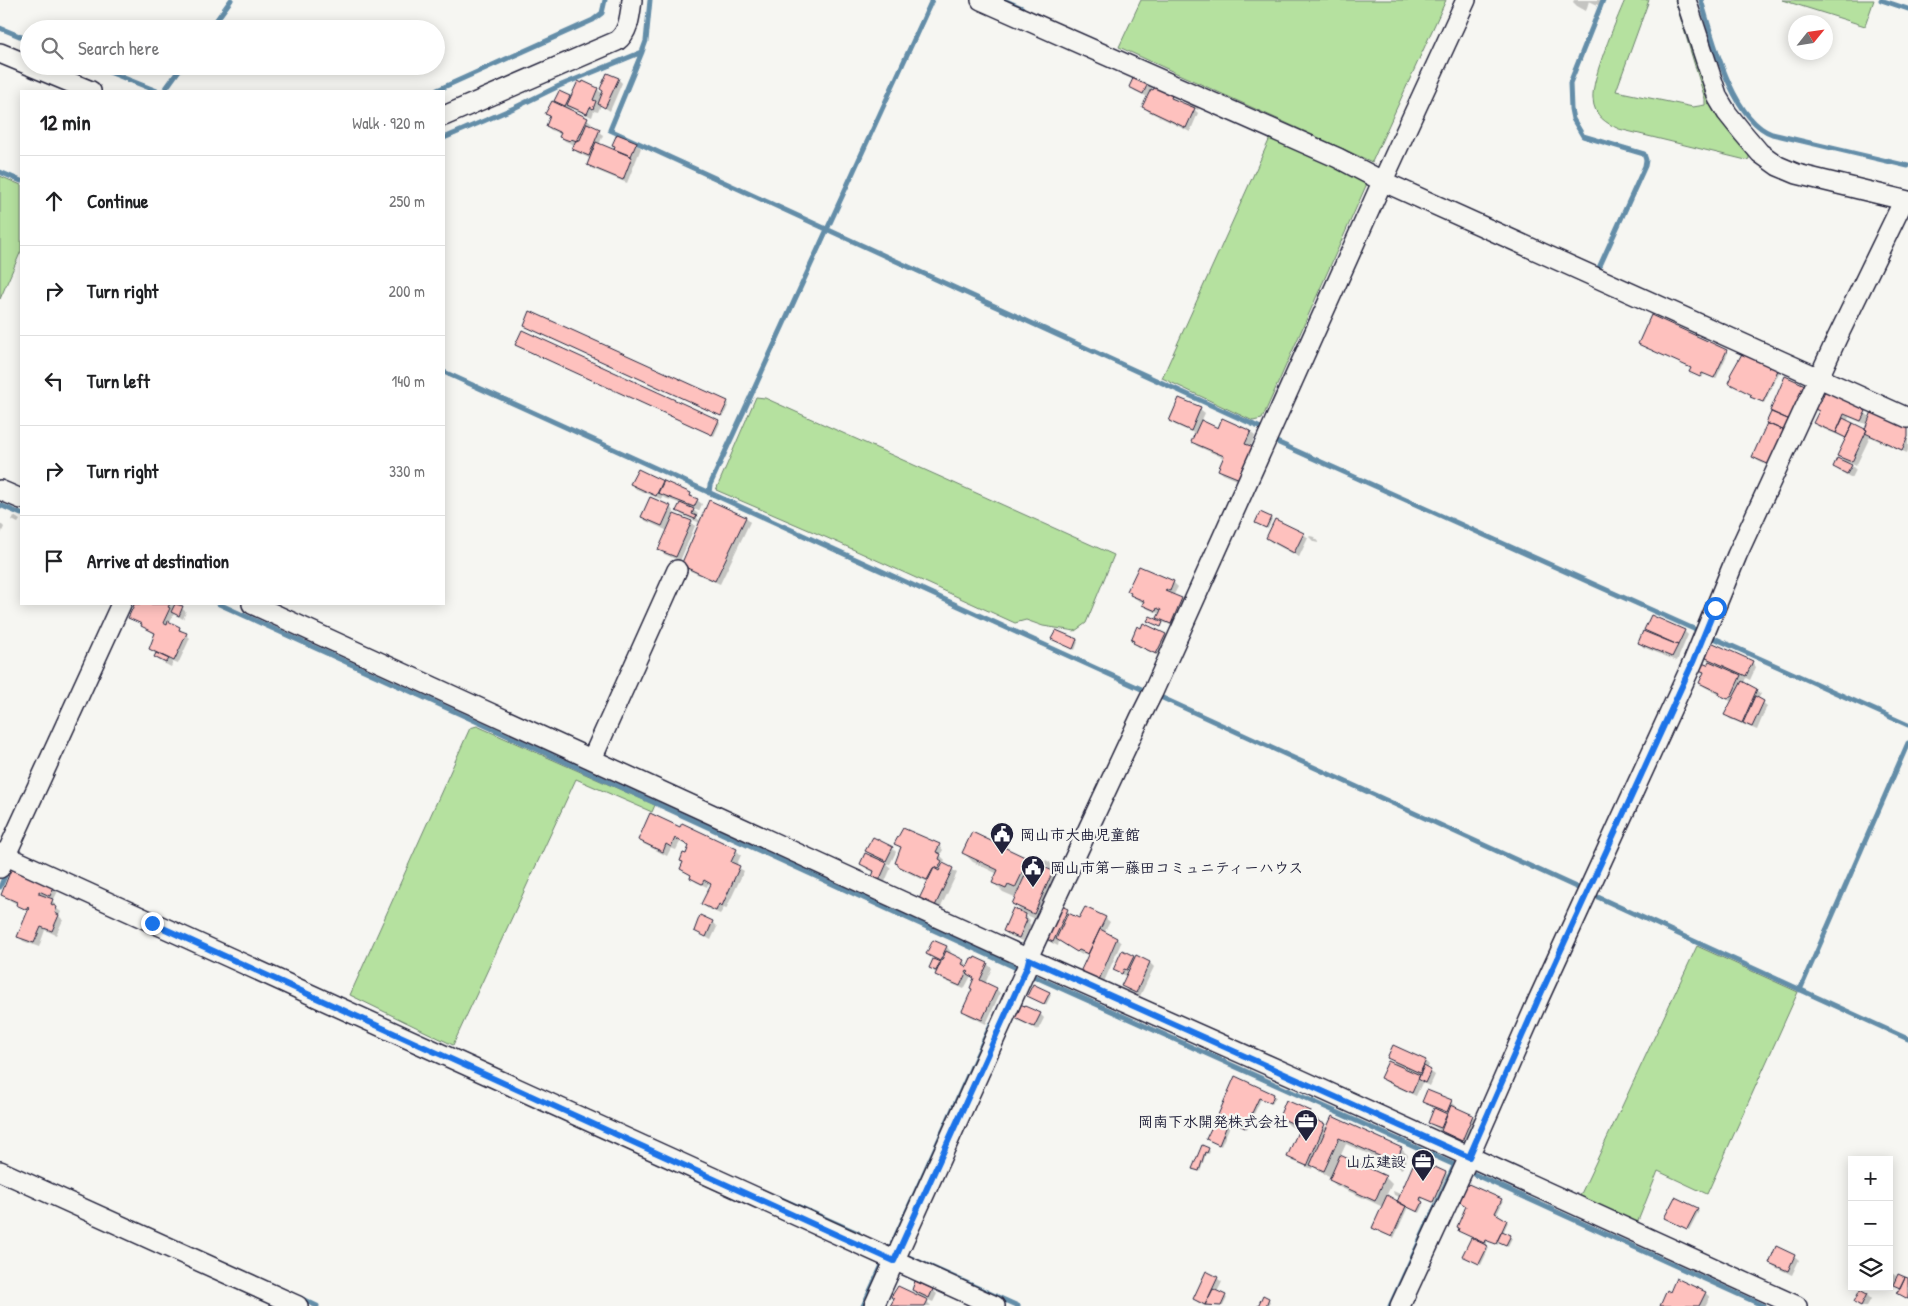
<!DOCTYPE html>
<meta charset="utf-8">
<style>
body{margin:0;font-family:"Patrick Hand","Klee One",sans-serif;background:#f2f2f2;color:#202124}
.controls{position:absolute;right:15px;bottom:15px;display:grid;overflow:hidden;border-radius:0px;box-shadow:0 2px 12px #0003}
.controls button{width:45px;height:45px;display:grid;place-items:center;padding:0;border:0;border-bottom:1px solid #e0e0e0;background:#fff;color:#202124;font:25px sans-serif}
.compass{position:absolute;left:1788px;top:15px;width:45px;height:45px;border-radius:50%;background:#fff;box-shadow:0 2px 12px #0003;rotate:60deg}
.stop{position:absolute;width:15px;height:15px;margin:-11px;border:4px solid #1a73e8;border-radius:50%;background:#fff}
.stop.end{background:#1a73e8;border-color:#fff;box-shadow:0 1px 5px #0008}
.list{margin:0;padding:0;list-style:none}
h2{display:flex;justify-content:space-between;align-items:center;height:65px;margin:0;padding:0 20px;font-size:21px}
h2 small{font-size:16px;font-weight:400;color:#757577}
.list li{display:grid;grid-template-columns:32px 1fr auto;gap:15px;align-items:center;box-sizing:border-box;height:90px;padding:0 20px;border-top:1px solid #e0e0e0}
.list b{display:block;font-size:19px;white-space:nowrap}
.list em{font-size:16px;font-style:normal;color:#757577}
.icon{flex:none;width:28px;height:28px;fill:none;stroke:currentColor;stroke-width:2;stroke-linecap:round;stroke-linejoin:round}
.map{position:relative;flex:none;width:1908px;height:1306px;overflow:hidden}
.search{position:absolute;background:#fff;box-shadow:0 2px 12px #0003;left:20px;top:20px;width:425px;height:55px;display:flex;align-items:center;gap:12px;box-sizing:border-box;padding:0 18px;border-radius:28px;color:#757577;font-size:19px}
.panel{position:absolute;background:#fff;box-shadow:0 2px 12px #0003;left:20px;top:90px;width:425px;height:515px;border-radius:0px}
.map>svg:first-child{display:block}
</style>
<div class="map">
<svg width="1908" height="1306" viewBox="0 0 1908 1306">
<rect width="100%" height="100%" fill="#f6f6f2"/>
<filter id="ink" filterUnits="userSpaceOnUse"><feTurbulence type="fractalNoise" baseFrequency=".02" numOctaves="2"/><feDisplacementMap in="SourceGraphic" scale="10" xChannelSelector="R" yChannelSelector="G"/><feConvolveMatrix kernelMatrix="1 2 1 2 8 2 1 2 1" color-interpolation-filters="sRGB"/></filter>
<g filter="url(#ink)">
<!-- green -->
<path fill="#b5e19f" stroke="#6c826d" d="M1141 0H1446L1372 162 1119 47Z
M1625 0H1649L1616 91 1693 107 1705 105V99L1675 0H1678L1749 154V159L1746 160 1619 129C1606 123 1594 116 1593 99 1591 79 1616 21 1625 0Z
M1782 0H1874L1865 26Z
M1271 136 1369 179 1262 419 1253 421 1162 378Z
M0 176 21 185V251L0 299Z
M756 397 765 398 1114 555 1086 623 1075 631 1043 626 1026 620 1015 623 839 543 716 490Z
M477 726 655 805 652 812 576 779 453 1045 350 995 470 728Z
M1697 946 1798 992 1707 1194 1658 1171 1636 1226 1580 1196Z"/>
<!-- shadow -->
<path fill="#0003" fill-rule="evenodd" d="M1574 0H1603L1600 6 1589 1 1586 11 1577 6 1573 2Z
M1136 76 1153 86 1151 90 1154 92 1155 89 1190 107 1183 100 1186 96 1200 105 1198 110 1192 107 1198 113 1190 132 1148 111 1144 106 1148 97 1135 91 1131 87Z
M618 79 622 83 610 111 601 105 598 112 594 111 592 117 571 108 570 110 587 119 592 123 590 126 603 135 599 145 614 151 616 147 614 145 636 143 641 148 627 183 593 169 588 165 591 159 578 153 573 149 575 145 565 141 561 136 562 135 551 130 547 126 551 118 547 113 559 93 571 98 597 89 603 94Z
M525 326 727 402 729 404 723 417Z
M517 345 718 421 720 423 714 436Z
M1726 351 1728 353 1716 379 1704 374 1702 378 1691 372Z
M1778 369 1780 371 1764 403 1753 398V395L1730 383Z
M1180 400 1200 409 1205 413 1201 422 1219 430 1250 432 1255 436 1250 447 1244 483 1223 474 1219 470 1224 458 1197 446 1193 442 1196 434 1175 425 1171 421Z
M1860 405 1864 409 1863 411 1871 418 1908 427V450L1907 453 1870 437 1856 466 1848 462 1856 470 1852 478 1839 471 1835 467 1846 463 1839 456 1847 439 1819 427 1815 422 1819 413 1815 408ZM1849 417 1868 425 1865 431 1847 422Z
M1771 411 1789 417 1774 469 1758 461 1753 457 1772 412Z
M638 471 690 494 697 500 702 504 699 511 691 508 698 514 696 517 701 522 710 502 746 518 750 522 720 584 686 569 682 564 700 523 682 515 678 511 681 504 662 497 661 499 636 489 632 484Z
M670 507 674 512 673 515 691 522 695 526 680 561 664 554 660 550 668 531 646 521 642 517Z
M14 516 20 520 18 523 12 520Z
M1271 518 1272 519 1268 529 1258 524Z
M1275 520 1304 534 1308 538 1299 557 1271 542 1267 537Z
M0 523 4 527 0 536Z
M1310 536 1314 537 1318 542V543L1314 542 1309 537Z
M1173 582 1178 587 1173 596 1181 599 1185 604 1175 627 1163 622 1159 617 1160 614 1148 609 1144 604V603L1136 599 1132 595Z
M134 604H177L186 612 183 619 174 614 169 623 179 628 190 638 178 664 173 662 171 667 160 661 156 657 157 655 150 649 156 635 130 617 135 605Z
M1646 630 1684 631 1688 635 1677 661 1643 647 1639 642 1652 636Z
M1056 631 1078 642 1075 650 1053 639Z
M1165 635 1169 639 1161 657 1139 647 1132 640Z
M1705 657 1752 662 1756 667 1750 680 1746 678 1743 684 1756 690 1761 694 1758 699 1767 706 1757 730 1730 719 1726 715 1732 702 1705 687 1700 683 1704 674 1700 670 1708 667 1710 662Z
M651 815 736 850 741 855 736 866 744 871 726 909 724 908 720 914 707 908 703 904 711 885 708 884 707 887 696 882 692 876 681 869 684 863 681 861 690 847 680 842 676 850 671 848 667 856 644 844 640 840Z
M896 844 939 845 943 850 940 855 945 860 943 863 957 873 940 909 925 903 928 882 903 870 899 866 902 849Z
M892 848 896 852 890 864 885 863 891 868 884 884 878 881 875 873 866 868 862 864 874 858 867 851Z
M964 853 1028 860 1038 870 1040 867 1053 872 1044 864 1046 860 1051 863 1060 872 1058 875 1053 873 1062 881 1043 922 1024 914 1014 904 1017 898 1003 892 994 883 998 874 973 862Z
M13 869 59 889 54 899 49 897 56 905 55 907 61 912 59 916 63 920 56 935 45 930 39 947 23 941 19 936 29 912 2 895Z
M1067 910 1071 916 1080 919 1105 918 1110 922 1104 933 1117 939 1121 943 1103 984 1086 976 1089 956 1083 953 1082 955 1059 941 1058 946 1048 941 1044 937Z
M1025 915 1030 920 1029 923 1031 925 1023 941 1008 935 1004 931Z
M712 922 717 927 711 940 695 931Z
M934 942 947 947 951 952 950 954 963 961 969 966 987 964 992 968 985 984 996 989 1000 993 986 1024 968 1015 964 1011 973 990 975 979 971 976 964 989 941 979 931 968 934 960 927 954Z
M1133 957 1150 963 1154 967 1140 996 1127 990 1123 986 1127 977 1115 969Z
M1049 993 1051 995 1046 1005 1029 996Z
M1040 1014 1044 1018 1038 1030 1019 1021 1014 1017Z
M1389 1057 1425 1061 1429 1065 1427 1069 1435 1075 1430 1086 1422 1083 1416 1096 1386 1082 1382 1078 1397 1066Z
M1236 1078 1276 1097 1272 1104 1261 1099 1247 1129 1219 1115Z
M1451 1101 1456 1106 1455 1108 1473 1116 1477 1120 1466 1144 1447 1135 1429 1123 1435 1109 1424 1102Z
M1310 1112 1320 1121 1319 1123 1328 1129 1401 1149 1408 1155 1402 1169 1346 1144 1340 1157 1385 1177 1392 1184 1386 1196 1399 1202 1401 1198 1394 1195 1393 1191 1400 1194 1435 1171 1446 1173 1447 1175 1434 1203 1423 1198 1421 1202 1424 1205 1420 1213 1408 1207 1394 1238 1375 1230 1374 1228 1383 1207 1337 1186 1330 1180 1331 1177 1319 1171 1313 1166 1312 1169 1293 1161 1288 1156 1300 1130 1290 1126 1281 1117Z
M1217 1120 1230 1126 1221 1146 1208 1139Z
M1203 1147 1210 1151 1209 1154 1206 1153 1200 1172 1193 1168Z
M1501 1200 1503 1202 1496 1216 1508 1222 1503 1233 1512 1238 1508 1246 1499 1242 1498 1245 1487 1240 1485 1246 1489 1248 1481 1265 1464 1256 1472 1238 1460 1231Z
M1697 1209 1699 1211 1689 1230 1666 1218Z
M1794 1256 1799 1260 1792 1275 1775 1267 1770 1263Z
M1889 1271 1896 1276 1894 1282 1908 1280V1300L1899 1293 1901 1288 1889 1282Z
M1217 1278 1222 1282 1217 1292 1227 1298 1223 1306H1205L1199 1303 1194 1299Z
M916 1283 933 1290 937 1294 933 1302 924 1298 931 1306H892L920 1298 913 1290Z
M1705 1293 1710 1297 1705 1306H1661Z
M1867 1295 1871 1299 1867 1306H1859L1855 1302Z
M1263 1297 1270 1301 1268 1306H1259Z"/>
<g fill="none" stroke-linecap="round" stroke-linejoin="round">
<!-- stream -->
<path stroke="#648da8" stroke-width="5" d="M1004 0 1022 8
M1701 0C1712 37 1732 120 1772 134L1908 166
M1881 0 1908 9
M0 28 29 40
M210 29 231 0
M642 52 610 130 1263 429
M94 66 157 91
M164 91 182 66
M435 91 593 20 602 13 605 0
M444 138 514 108 559 86 642 52 646 41 650 0
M0 172 21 181
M1598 270 1645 166 1646 160 1644 154 1583 136 1573 119 1571 109 1570 83 1603 0
M444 372 1148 692
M1270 439 1908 725
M709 493 710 485 932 0
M0 505 21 514
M219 604 1021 970
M1156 695 1908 1039
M0 887 7 871
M1029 974 1459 1167
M1800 990 1908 743
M1467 1171 1764 1306
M777 1197 858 1233
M889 1251 991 1024
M902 1254 1018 1306
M300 1298 317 1306
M863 1306 883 1263
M1390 1306 1455 1164"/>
</g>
<!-- building -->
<path fill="#fec1be" stroke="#22223b" d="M607 73 619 78 605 108 598 104 603 91 600 89Z
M1135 74 1149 81 1143 94 1129 87Z
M578 81 582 83 583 81 598 88 593 100 596 101 593 109 590 107 587 114 567 105Z
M1155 87 1172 95 1171 98 1195 108 1186 128 1142 107 1151 89 1153 90Z
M559 91 570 96 565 106 554 101Z
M552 101 588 118 577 141 571 139 570 141 559 137 561 133 546 126 550 116 545 114Z
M587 123 600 129 589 156 572 149 576 140H580Z
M617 134 637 142 631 156 614 149 615 146 612 145Z
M596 142 632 157 623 180 587 165Z
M530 311 728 401 721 416 524 326Z
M1651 315 1727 350 1714 378 1702 373 1700 377 1689 372 1691 368 1638 344Z
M522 330 719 420 712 435 515 345Z
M1743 352 1779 368 1763 402 1750 397 1752 395 1728 383 1731 376 1730 375Z
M1785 376 1805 385 1790 420 1770 411Z
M1826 388 1860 404 1859 407 1866 411 1861 421 1844 414 1836 433 1813 423 1819 411 1813 408 1817 400 1821 401Z
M1179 398 1201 407 1191 431 1169 421Z
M1873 409 1908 425V437L1902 450 1865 433 1867 430 1865 429Z
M1771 412 1790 420 1785 431 1766 423Z
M1222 418 1251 431 1245 444 1254 447 1240 479 1218 470 1224 456 1191 442 1201 420 1218 428Z
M1843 418 1853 423 1846 438 1836 433Z
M1767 423 1785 431 1770 465 1752 457Z
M1853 423 1867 430 1852 462 1837 456Z
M1837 458 1852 465 1847 474 1833 467Z
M638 469 663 481 656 496 630 484Z
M664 481 691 493 690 496 698 499 694 507 658 493Z
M650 497 671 506 662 526 641 517Z
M709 500 746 517 715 581 681 565Z
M680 503 694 509 692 514 697 516 695 519 676 511Z
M1260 512 1271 517 1266 528 1255 523Z
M674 514 692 521 676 557 658 550Z
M1275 519 1304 533 1294 553 1266 538Z
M1139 566 1174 581 1170 591 1166 589 1165 591 1182 598 1171 624 1157 618 1161 610 1157 608 1156 611 1142 605 1144 601 1130 595 1131 593 1127 591Z
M132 604H170L168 607 170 608 163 623 167 625 168 621 180 627 179 630 187 633 174 661 149 649 155 633 141 626 142 624 128 618 134 605Z
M175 604 183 606 179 616 171 612Z
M1651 615 1685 630 1678 645 1644 630Z
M1150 616 1163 622 1161 627 1147 621Z
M1143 623 1166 634 1156 654 1133 643 1134 641 1131 640 1137 626 1141 628Z
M1056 630 1077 639 1073 649 1051 639Z
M1643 631 1678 645 1672 657 1638 643Z
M1711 642 1753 661 1746 676 1704 657Z
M156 653 169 659 166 663 154 657Z
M1709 661 1741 675 1731 697H1729L1728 699 1719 695 1720 693 1699 683 1704 672 1699 670 1702 663 1707 665Z
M1742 681 1757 689 1742 723 1724 715Z
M1755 696 1764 701 1752 727 1743 723Z
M650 813 680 827 682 823 737 849 731 862 740 866 722 906 719 904 716 911 701 904 711 884 704 880 702 884 690 878 691 875 680 869 683 862 680 861 683 853 686 854 689 846 675 838 671 847 666 844 663 852 638 840Z
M903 828 940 844 936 852 941 854 939 859 942 861 938 869 934 867 927 880 898 866V864L895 863 901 847 894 844Z
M972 832 1029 859 1015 888 1008 885 1006 889 992 883 998 870 962 853Z
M873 837 893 847 886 861 865 851Z
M865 853 887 863 879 881 872 877 874 871 860 864Z
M943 863 953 868 935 906 919 899 934 868 939 871Z
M1039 865 1053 871 1034 914 1012 904 1029 867 1037 870Z
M12 867 55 884 50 896 39 891V894L53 899 51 904 57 907 55 913 59 915 52 931 41 927 34 943 17 937 29 908 27 907V910L16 905 17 902 1 895Z
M1057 904 1068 909 1053 942 1042 937Z
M1085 907 1106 917 1088 954 1079 950 1077 952 1056 939 1068 913 1079 918Z
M1013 908 1026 914 1025 919 1027 920 1019 938 1003 931Z
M700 915 713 921 706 937 694 931Z
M1100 929 1117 938 1099 980 1080 972Z
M933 940 947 946 940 961 926 954Z
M1122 950 1134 956 1127 970 1124 969 1122 974 1113 970Z
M946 951 964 960 962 964 967 967 971 958 974 959 975 957 988 963 980 980 997 988 982 1020 962 1011 972 989 970 988 974 978 967 974 969 972 967 971 960 986 935 975Z
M1136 955 1150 962 1136 993 1121 986Z
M933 959 940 962 936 971 929 968Z
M1033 984 1050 992 1044 1004 1027 996Z
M1020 1004 1041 1013 1034 1027 1013 1017Z
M1393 1045 1426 1060 1420 1073 1387 1058Z
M1388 1061 1420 1075 1412 1093 1380 1078Z
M1424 1066 1431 1070 1425 1083 1418 1079Z
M1235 1076 1274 1094 1271 1103 1259 1098 1245 1128 1218 1115Z
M1427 1090 1452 1100 1447 1112 1422 1102Z
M1286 1100 1311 1111 1309 1117 1305 1115 1300 1127 1279 1117Z
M1451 1105 1473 1115 1462 1141 1441 1131Z
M1434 1108 1447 1114 1441 1128 1428 1123Z
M1305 1115 1325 1124 1307 1166 1287 1157Z
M1332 1116 1402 1148 1395 1163 1339 1138 1324 1171 1310 1165Z
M1216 1118 1228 1123 1219 1145 1206 1139Z
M1202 1145 1209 1148 1207 1153 1205 1152 1199 1171 1192 1169Z
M1340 1155 1386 1176 1375 1201 1329 1180Z
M1415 1160 1434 1169 1435 1167 1446 1172 1433 1202 1421 1197 1420 1200 1423 1202 1418 1212 1397 1202Z
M1464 1182 1502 1199 1495 1213 1507 1220 1496 1244 1485 1240 1484 1243 1458 1231 1459 1228 1457 1227 1466 1206 1458 1201Z
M1387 1195 1406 1206 1392 1237 1372 1228Z
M1675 1197 1698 1208 1687 1229 1664 1218Z
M1502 1231 1511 1235 1506 1245 1497 1241Z
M1471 1238 1488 1246 1479 1264 1462 1256Z
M1776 1246 1795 1255 1788 1271 1769 1263Z
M1206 1271 1218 1277 1205 1305 1193 1299Z
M1898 1274 1905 1277 1900 1288 1893 1285Z
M1905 1277 1908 1278V1299L1897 1293Z
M1676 1278 1706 1292 1699 1306H1660L1667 1290 1670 1292Z
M915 1281 933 1289 929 1298 912 1290Z
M898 1286 928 1300 925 1306H890L894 1299 891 1297Z
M1213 1289 1226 1295 1221 1306 1205 1305Z
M1860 1290 1867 1294 1861 1306 1854 1302Z
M1263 1295 1269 1298 1266 1306H1258Z"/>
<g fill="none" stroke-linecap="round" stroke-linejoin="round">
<!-- minor casing -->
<g stroke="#22223b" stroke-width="22">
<path id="minor" d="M981 0 1338 158 1382 181 1908 418
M1686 0 1718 98 1727 113 1743 133 1760 153 1778 166 1797 174 1908 201
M0 53 29 65
M31 66 91 91
M444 116 617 41C629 32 630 15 632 0
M0 490 21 499
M252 604 1002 947 1297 1078 1797 1306
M592 759 677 570
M0 853 995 1306
M0 868 121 604
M0 1171 298 1306
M874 1306 1027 967 1032 949 1140 718 1153 692 1379 189 1466 0
M1400 1306 1469 1157 1538 1000 1693 662 1737 555 1837 338 1904 200"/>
</g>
<!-- minor -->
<use href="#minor" stroke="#f6f6f2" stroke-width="19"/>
</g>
</g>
<g fill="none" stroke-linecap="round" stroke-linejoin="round" filter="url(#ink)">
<!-- route -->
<path stroke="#1a73e8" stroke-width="6" d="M152 923 894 1261 1027 967 1029 959 1469 1157 1538 1000 1693 662 1715 608"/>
</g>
<!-- icons -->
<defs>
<g id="civic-pin" transform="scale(1.25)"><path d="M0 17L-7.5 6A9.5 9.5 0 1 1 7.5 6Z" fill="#22223b" stroke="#f6f6f2"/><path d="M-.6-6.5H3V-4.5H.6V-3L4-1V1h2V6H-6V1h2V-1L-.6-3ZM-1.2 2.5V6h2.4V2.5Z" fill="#fff"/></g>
<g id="office-pin" transform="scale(1.25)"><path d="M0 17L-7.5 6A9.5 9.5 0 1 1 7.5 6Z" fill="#22223b" stroke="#f6f6f2"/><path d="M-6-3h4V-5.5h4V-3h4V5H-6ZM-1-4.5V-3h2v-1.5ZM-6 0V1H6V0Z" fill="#fff"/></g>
</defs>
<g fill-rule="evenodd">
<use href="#civic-pin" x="1002" y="834"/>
<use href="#civic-pin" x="1033" y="867"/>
<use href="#office-pin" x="1306" y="1121"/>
<use href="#office-pin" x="1423" y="1161"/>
</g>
<g text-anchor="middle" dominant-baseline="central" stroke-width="4.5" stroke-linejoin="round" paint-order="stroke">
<!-- poi labels -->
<g font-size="15" font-weight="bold" fill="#22223b" stroke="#f6f6f2" text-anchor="start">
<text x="1020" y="834">岡山市大曲児童館</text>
<text x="1050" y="867">岡山市第一藤田コミュニティーハウス</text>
<text x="1288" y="1121" text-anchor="end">岡南下水開発株式会社</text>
<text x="1406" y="1161" text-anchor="end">山広建設</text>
</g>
</g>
</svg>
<div class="controls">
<button>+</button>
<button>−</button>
<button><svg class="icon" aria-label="layers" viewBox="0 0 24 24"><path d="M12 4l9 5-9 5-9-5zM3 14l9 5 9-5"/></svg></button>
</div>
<svg class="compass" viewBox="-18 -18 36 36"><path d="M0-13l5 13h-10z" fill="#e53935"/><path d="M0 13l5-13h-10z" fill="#757577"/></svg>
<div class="stop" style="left:1715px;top:608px"></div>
<div class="stop end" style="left:152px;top:923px"></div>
<div class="search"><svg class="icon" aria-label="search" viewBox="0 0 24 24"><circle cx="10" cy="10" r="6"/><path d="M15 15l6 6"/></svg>Search here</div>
<section class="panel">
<h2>12 min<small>Walk · 920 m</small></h2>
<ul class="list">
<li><svg class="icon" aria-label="ahead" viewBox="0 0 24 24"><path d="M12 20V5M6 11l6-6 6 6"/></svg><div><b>Continue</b></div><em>250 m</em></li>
<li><svg class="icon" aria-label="right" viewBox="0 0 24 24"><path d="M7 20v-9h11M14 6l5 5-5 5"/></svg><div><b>Turn right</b></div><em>200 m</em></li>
<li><svg class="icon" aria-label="left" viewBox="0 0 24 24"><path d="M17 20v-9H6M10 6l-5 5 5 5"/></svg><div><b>Turn left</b></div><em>140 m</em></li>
<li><svg class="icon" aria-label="right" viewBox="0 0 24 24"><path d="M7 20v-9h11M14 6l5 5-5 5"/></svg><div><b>Turn right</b></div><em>330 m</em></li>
<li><svg class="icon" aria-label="arrive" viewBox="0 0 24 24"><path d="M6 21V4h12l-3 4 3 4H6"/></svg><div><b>Arrive at destination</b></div></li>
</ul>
</section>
</div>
